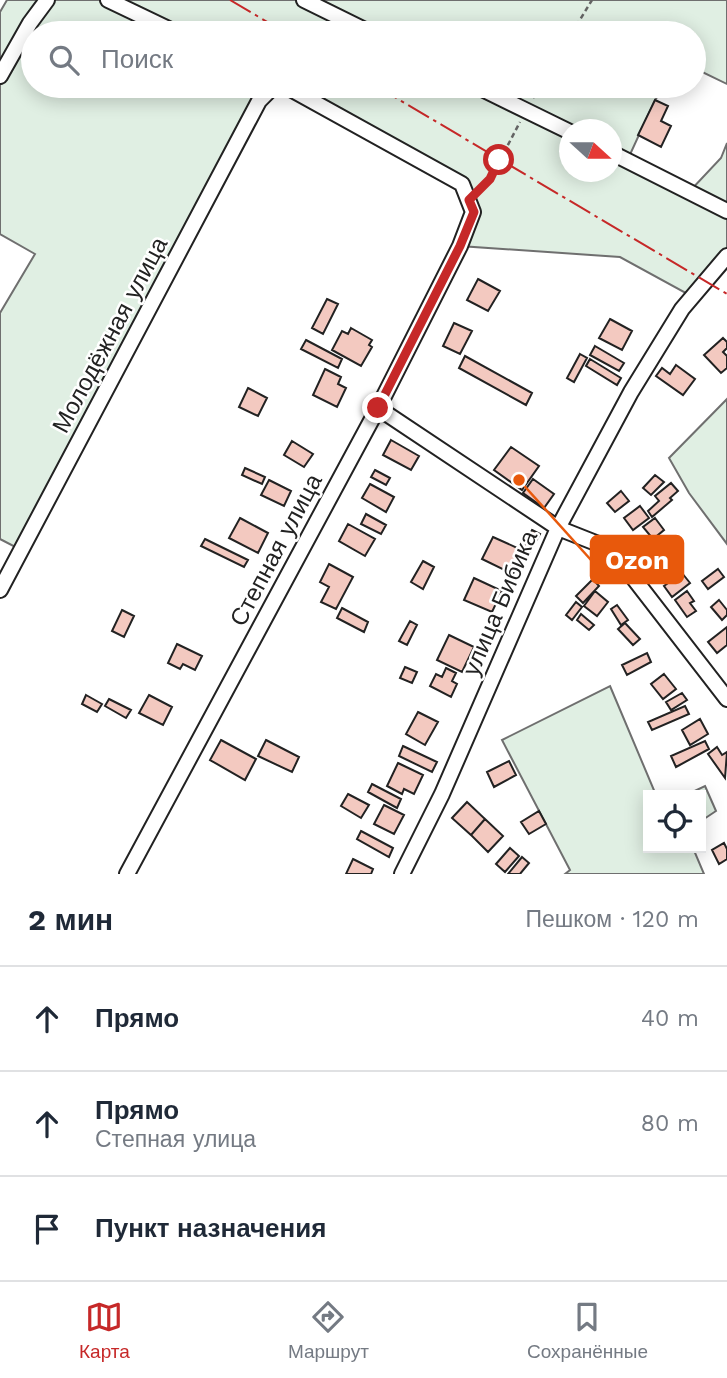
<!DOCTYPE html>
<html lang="ru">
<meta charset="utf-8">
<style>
body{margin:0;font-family:"Work Sans",sans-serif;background:#f2f2f3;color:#1f2937}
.controls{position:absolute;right:21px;bottom:21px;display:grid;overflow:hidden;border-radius:0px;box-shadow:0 4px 18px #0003}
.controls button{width:63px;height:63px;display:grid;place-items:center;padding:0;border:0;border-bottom:2px solid #e0e1e3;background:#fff;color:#1f2937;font:35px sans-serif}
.compass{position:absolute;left:559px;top:119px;width:63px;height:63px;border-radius:50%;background:#fff;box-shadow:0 4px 18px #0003;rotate:111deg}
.stop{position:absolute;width:21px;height:21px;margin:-16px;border:5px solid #c62828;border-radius:50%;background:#fff}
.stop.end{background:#c62828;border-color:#fff;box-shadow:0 2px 7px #0008}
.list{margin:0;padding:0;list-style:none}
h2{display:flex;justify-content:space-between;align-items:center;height:91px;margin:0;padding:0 28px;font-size:30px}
h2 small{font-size:23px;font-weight:400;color:#747a83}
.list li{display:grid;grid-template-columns:46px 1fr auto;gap:21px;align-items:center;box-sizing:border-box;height:105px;padding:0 28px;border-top:2px solid #e0e1e3}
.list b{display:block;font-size:26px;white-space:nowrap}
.list p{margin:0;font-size:23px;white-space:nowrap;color:#747a83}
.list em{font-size:23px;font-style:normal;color:#747a83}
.icon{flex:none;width:38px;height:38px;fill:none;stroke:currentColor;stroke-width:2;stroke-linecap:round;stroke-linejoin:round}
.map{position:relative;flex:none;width:727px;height:874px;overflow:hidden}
.search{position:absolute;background:#fff;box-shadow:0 4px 18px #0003;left:21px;right:21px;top:21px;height:77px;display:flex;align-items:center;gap:18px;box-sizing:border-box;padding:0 24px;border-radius:38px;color:#747a83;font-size:26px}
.sheet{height:406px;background:#fff}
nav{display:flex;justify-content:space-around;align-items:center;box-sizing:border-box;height:98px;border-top:2px solid #e0e1e3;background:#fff;font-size:19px;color:#747a83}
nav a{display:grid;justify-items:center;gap:4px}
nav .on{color:#c62828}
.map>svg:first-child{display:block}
</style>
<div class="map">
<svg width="727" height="874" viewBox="0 0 727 874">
<rect width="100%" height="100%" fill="#fff"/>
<!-- green -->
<path fill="#e0efe3" stroke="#6f6f6f" stroke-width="2" fill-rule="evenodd" d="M7 0H727V84L694 68V33H33V86H274L21 550 0 539V313L35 254 0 234V12Z
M285 86H666L655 100 627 161 689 192 721 158 727 143V256L693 297 620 257 460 246 473 212 462 184ZM570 130H612V172H570Z
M727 399V544L689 493 669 458Z
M610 686 656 795H648V848H693L704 874H565L570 870 502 740Z
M705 786 716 811 701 821V795H686Z"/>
<!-- building -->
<path fill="#f3c9c0" stroke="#222" stroke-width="2" d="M655 100 668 106 661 121 671 126 661 147 638 135Z
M478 279 500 291 488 311 467 300Z
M327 299 338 304 323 334 312 328Z
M610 319 632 331 622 350 599 338Z
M454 323 472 331 460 354 443 346Z
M351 328 372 340 369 345 372 347 361 366 332 350 342 331 348 334Z
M723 338 727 342V348L723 352 727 356V368L721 373 704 355Z
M306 340 342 359 338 368 301 349Z
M595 346 624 363 619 371 590 355Z
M580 354 587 358 574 382 567 378Z
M465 356 532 393 526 405 459 368Z
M590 359 621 378 617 385 586 366Z
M676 365 695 379 683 395 656 376 662 368 670 374Z
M325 369 341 377 338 384 346 388 337 407 313 395Z
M248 388 267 398 258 416 239 407Z
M391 440 419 456 411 470 383 455Z
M292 441 313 454 304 467 284 455Z
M511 447 539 466 522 490 494 470Z
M245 468 265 477 262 484 242 475Z
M375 470 390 478 386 485 371 477Z
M655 475 664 482 651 495 643 488Z
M533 479 554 494 544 508 523 493Z
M269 480 291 491 284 506 261 495Z
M671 483 678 491 670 498 672 500 652 517 648 511 659 501 655 496Z
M370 484 394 497 386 512 362 498Z
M621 491 629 501 615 512 607 503Z
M640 506 649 518 633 530 624 518Z
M366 514 386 525 381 534 361 524Z
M240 518 268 533 258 553 229 538Z
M655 518 664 530 653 539 643 527Z
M348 524 375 539 365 556 339 541Z
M532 530 540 534 530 552 523 548Z
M493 537 524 551 513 574 482 559Z
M205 539 248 560 244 567 201 546Z
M423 561 434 567 423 589 411 582Z
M329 564 353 577 336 609 321 602 329 587 320 582Z
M718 569 724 577 708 589 702 581Z
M682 573 690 583 672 597 664 586Z
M474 578 502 591 492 612 464 600Z
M593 579 599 586 583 603 576 596Z
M595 591 608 602 597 616 584 606Z
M687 591 694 601 690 603 696 611 687 617 675 600Z
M719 600 727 610V615L722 620 711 607Z
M576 602 582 607 572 620 566 615Z
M617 605 628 620 621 625 611 609Z
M342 608 368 622 364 632 337 618Z
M122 610 134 616 124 637 112 631Z
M581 614 594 625 589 630 577 620Z
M410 621 417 625 407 645 399 641Z
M625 623 640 639 633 645 618 629Z
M727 627V645L717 653 708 642Z
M449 635 474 647 462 672 437 660Z
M177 644 202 656 195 670 183 664 180 669 168 663Z
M647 653 651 662 627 675 622 665Z
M405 667 417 672 412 683 400 678Z
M446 668 456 673 452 681 457 684 451 697 430 686 436 674 442 677Z
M664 674 676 689 663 699 651 684Z
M682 693 687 700 671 710 666 702Z
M86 695 102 704 97 712 82 704Z
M149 695 172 707 163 725 139 713Z
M109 699 131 710 126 718 105 706Z
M685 706 689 714 652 730 648 722Z
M418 712 438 722 425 745 406 734Z
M700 719 708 734 690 745 682 730Z
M221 740 256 759 245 780 210 760Z
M266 740 299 757 292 772 258 756Z
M705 741 709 749 676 767 671 756Z
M403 746 437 762 432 772 399 756Z
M717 747 722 755 727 752 725 778 708 754Z
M509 761 516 775 494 787 487 772Z
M398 763 423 775 414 794 404 789 402 794 387 786Z
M372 784 401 799 397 808 368 792Z
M348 794 369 805 361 818 341 806Z
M467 802 485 819 471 835 452 818Z
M384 805 404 815 394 834 374 824Z
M539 811 546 824 529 834 521 822Z
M485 819 503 836 488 852 471 835Z
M361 831 393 848 389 857 357 839Z
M724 843 727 849V859L719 864 712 850Z
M510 848 519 856 505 872 496 864Z
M522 857 529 863 520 874H508Z
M353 859 373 869 371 874H346Z"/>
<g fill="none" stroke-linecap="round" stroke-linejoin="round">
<!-- minor casing -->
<g stroke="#222" stroke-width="18">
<path id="minor" d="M108 0 177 33
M304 0 371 33
M0 76 30 23 47 0
M476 86 570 132
M612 153 727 211
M378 408 558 528 611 549 727 699
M0 590 259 101 274 86
M127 874 378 408 460 246 473 212 462 184 285 86
M402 874 442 794 558 528 631 392 682 309 727 256"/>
</g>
<!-- path -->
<path stroke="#646464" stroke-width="2.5" stroke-dasharray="5 3.5" stroke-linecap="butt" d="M572 33 592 0
M533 98 540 86
M481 188 490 179 520 122"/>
<!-- minor -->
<use href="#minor" stroke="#fff" stroke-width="14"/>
<!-- power -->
<path stroke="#c62828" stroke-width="2" stroke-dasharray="24 5 3.5 5" stroke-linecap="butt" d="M230 0 286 33
M376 86 727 294"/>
</g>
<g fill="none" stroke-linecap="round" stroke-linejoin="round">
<!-- route -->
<path stroke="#c62828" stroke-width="9" d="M378 408 460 246 474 212 469 200 490 179 499 160"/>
</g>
<g text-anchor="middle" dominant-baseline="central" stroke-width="5" stroke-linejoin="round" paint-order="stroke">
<!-- street labels -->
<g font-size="24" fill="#222" stroke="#fff">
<text transform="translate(110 335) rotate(-62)">Молодёжная улица</text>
<text transform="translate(276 550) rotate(-62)">Степная улица</text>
<text transform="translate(500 603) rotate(-67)">улица Бибика</text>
</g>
</g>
<!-- callouts -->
<path fill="none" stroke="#e8590c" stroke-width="2.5" d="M519 480L591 560"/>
<circle fill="#e8590c" stroke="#fff" stroke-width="2.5" cx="519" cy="480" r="7"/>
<rect fill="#e8590c" stroke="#e8590c" stroke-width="2.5" x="591" y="536" width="92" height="47" rx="7"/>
<g font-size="26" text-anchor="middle" font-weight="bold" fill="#fff">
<text x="637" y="569">Ozon</text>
</g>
</svg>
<div class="controls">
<button><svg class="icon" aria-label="locate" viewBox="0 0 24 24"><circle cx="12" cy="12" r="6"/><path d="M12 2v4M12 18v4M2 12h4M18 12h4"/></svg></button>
</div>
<svg class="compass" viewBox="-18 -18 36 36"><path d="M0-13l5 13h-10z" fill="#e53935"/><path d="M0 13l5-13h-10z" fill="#747a83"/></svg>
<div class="stop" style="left:499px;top:160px"></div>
<div class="stop end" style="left:378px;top:408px"></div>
<div class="search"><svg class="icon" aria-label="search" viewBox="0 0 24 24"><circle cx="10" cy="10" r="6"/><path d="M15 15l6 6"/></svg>Поиск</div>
</div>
<section class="sheet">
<h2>2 мин<small>Пешком · 120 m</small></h2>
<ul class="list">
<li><svg class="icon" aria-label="ahead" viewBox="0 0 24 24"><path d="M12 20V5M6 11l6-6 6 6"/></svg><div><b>Прямо</b></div><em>40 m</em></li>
<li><svg class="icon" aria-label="ahead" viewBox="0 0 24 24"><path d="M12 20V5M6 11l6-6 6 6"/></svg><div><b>Прямо</b><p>Степная улица</p></div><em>80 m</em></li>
<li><svg class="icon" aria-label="arrive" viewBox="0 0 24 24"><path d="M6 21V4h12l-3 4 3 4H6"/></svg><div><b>Пункт назначения</b></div></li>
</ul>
</section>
<nav>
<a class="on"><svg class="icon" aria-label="map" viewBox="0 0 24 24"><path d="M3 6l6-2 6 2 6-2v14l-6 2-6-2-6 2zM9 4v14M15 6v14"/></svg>Карта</a>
<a><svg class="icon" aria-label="directions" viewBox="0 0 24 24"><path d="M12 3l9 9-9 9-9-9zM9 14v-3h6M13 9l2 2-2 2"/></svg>Маршрут</a>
<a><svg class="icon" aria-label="saved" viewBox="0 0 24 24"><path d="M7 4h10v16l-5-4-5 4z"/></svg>Сохранённые</a>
</nav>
